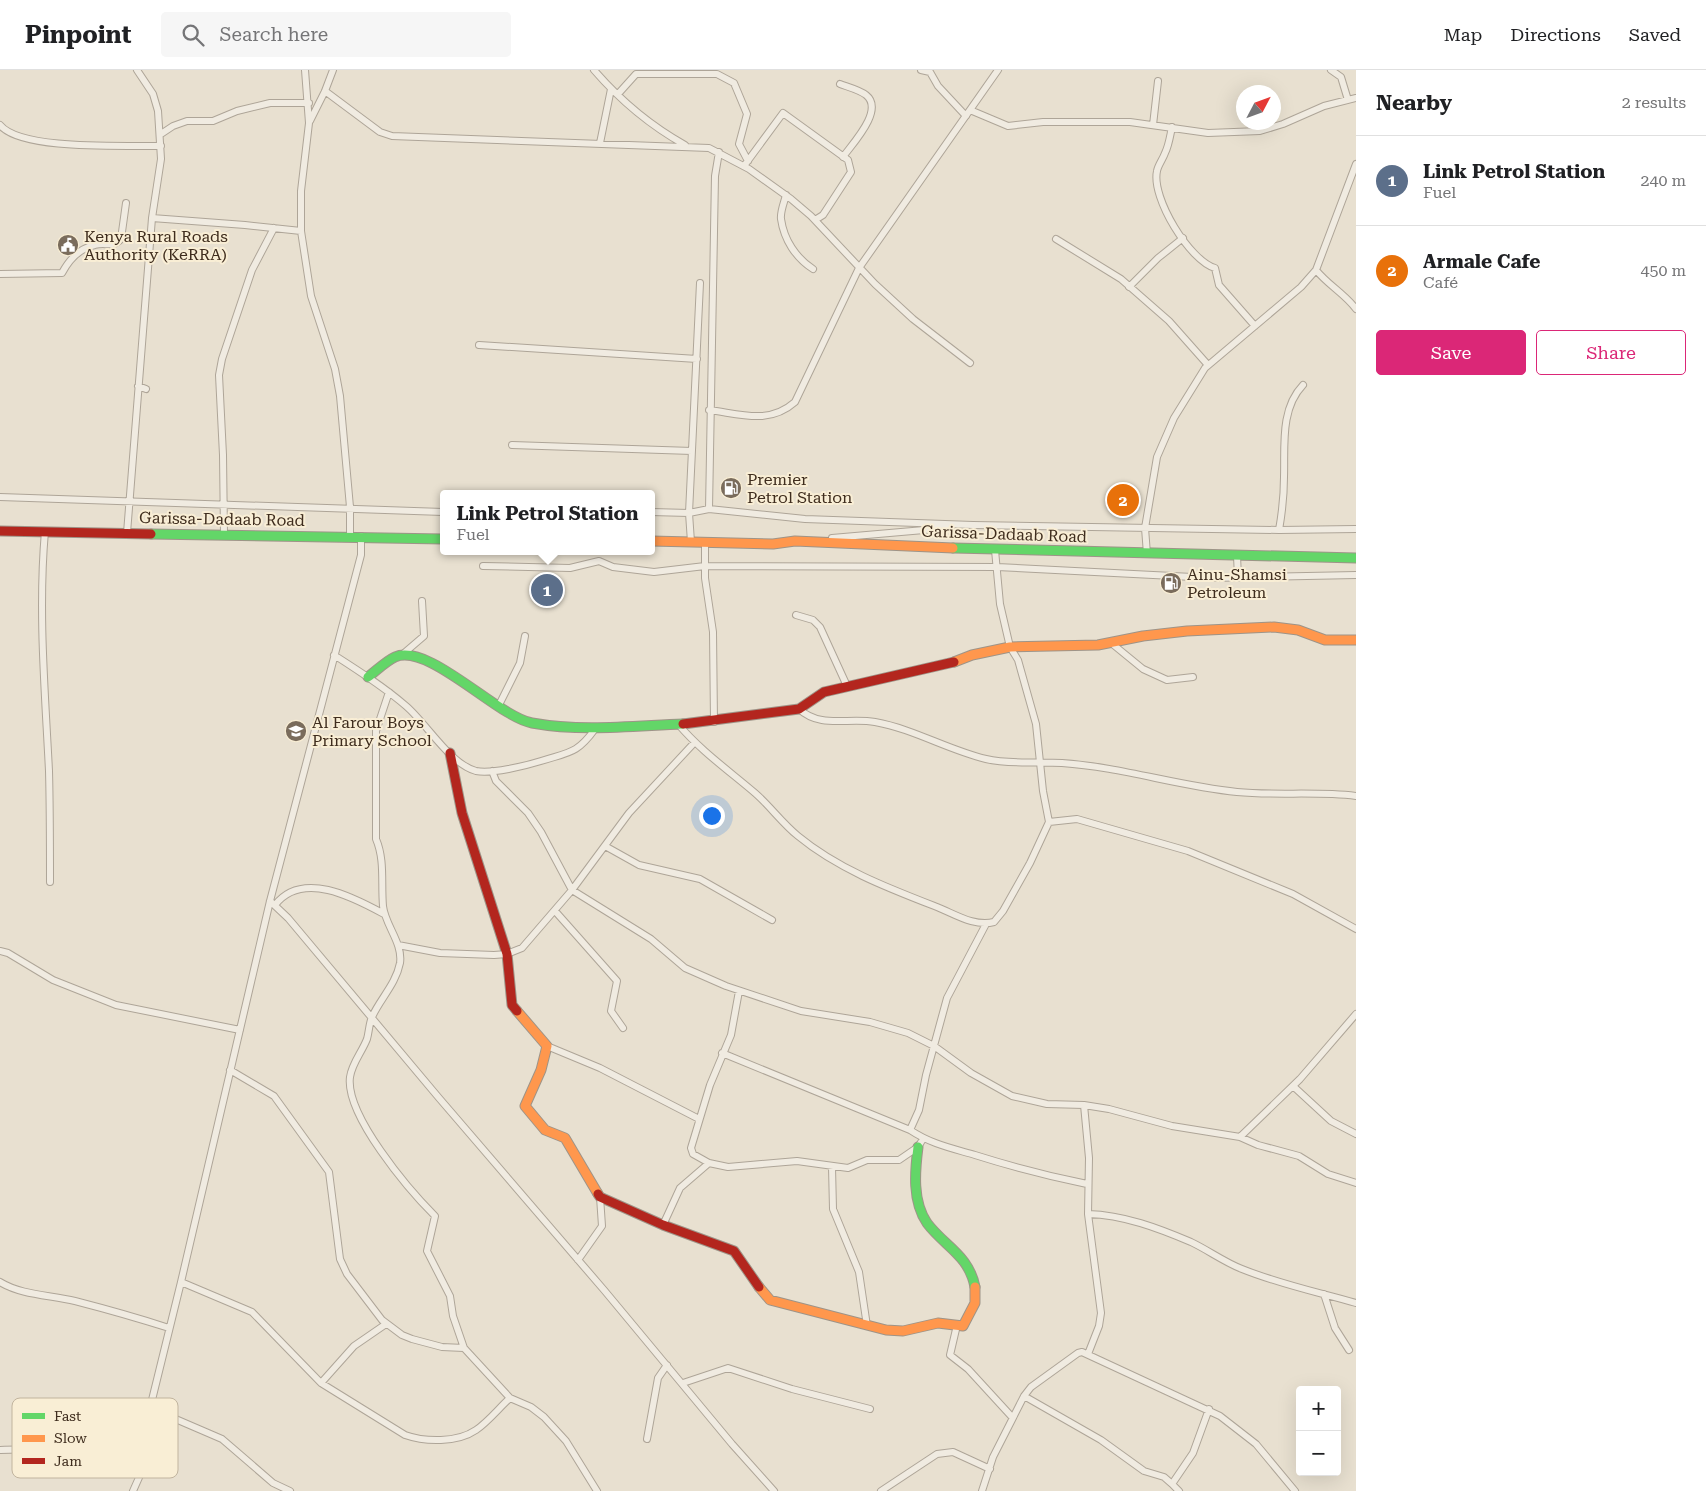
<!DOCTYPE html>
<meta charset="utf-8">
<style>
body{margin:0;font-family:"Roboto Serif",serif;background:#f6f6f6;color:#202124}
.controls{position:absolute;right:15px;bottom:15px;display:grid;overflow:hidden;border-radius:5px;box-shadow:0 5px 20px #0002}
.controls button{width:45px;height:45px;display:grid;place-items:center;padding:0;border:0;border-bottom:1px solid #e0e0e0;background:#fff;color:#202124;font:25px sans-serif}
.compass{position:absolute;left:1236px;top:15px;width:45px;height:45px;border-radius:50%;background:#fff;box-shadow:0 5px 20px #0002;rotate:49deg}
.you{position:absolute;left:711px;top:745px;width:18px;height:18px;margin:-12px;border:4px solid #fff;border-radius:50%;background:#1a73e8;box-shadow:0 0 0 8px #1a73e833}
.badge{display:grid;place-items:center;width:32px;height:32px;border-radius:50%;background:#db2777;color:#fff;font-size:16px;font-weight:700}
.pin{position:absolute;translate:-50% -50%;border:2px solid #fff;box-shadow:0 1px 5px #0006}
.popup{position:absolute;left:440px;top:420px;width:215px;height:65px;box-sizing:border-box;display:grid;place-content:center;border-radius:5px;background:#fff;filter:drop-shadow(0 1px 4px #0005);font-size:16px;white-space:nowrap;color:#757577}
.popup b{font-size:19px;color:#202124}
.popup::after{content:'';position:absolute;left:50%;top:100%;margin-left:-10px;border:10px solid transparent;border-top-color:#fff}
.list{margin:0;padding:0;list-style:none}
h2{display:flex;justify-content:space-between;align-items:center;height:65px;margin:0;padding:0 20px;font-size:21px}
h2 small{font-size:16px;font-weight:400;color:#757577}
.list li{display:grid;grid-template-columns:32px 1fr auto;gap:15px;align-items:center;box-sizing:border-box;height:90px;padding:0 20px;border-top:1px solid #e0e0e0}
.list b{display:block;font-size:19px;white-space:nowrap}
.list p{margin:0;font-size:16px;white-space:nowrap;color:#757577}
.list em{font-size:16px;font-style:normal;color:#757577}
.actions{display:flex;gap:10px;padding:15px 20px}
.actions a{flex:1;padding:11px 0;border:1px solid #db2777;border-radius:5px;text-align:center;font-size:18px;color:#db2777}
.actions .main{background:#db2777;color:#fff}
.icon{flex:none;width:28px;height:28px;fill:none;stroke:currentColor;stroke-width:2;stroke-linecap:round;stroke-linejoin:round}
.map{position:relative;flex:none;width:1356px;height:1421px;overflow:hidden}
header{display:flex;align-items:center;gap:30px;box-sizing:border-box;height:70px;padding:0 25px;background:#fff;border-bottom:1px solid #e0e0e0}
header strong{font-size:24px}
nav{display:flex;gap:28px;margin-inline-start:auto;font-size:18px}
.search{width:350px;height:45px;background:#f6f6f6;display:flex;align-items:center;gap:12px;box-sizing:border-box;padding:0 18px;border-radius:5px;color:#757577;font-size:19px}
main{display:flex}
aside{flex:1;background:#fff}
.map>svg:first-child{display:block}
</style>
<header>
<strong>Pinpoint</strong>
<div class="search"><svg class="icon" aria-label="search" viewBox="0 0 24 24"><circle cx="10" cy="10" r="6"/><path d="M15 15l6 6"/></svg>Search here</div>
<nav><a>Map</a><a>Directions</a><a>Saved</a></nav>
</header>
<main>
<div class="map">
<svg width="1356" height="1421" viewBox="0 0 1356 1421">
<rect width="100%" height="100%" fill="#e8e0d0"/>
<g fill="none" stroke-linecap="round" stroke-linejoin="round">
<!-- street casing -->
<g stroke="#aea598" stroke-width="8">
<path id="street" d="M305 0 309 53 301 121V161L311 226 335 299 340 326 350 437V465
M594 0C619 29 651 56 685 75
M921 0 930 2 938 16 966 46
M1331 0 1341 7 1348 30
M840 14C848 17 860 20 866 25 885 40 852 74 843 87
M325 21 380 62 392 66 709 78 749 99 791 129 811 146 875 214 913 249 970 293
M618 24 636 4H717L734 13 747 44 739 74 748 91
M970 40 1008 56 1043 52H1130L1208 63 1260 61 1283 54 1324 36 1356 28
M310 51 325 21 333 0
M0 55C21 81 126 75 161 76
M1153 55 1158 11
M1172 57C1170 66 1169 75 1165 83 1163 89 1158 95 1157 101 1151 128 1190 191 1215 198L1219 215 1255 256
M161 64 173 56 187 51H213L237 41 270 33H309
M600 73 611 19
M744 96 783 43 848 90 851 102 823 145 815 150
M786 125C784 133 780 142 781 149 784 170 796 188 813 199
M152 148 245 155 301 161
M1056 169 1121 209 1169 251 1208 295
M1316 200C1328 215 1345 224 1356 239
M0 204 62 203C69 190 80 178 95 175 105 172 113 178 121 169L126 133
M1129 217 1158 188 1183 168
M479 275 697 289
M138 316 146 319
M709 340C741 344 769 355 795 332L859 198 998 0
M512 375 692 381
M0 427 443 442
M709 439 715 106 719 82
M651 442 689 443 709 439 805 449 973 455 1279 460 1356 459
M1279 460C1282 443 1284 425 1284 407 1285 376 1280 339 1303 315
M45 461C38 541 45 621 49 701 50 738 50 775 50 812
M127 463 152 148 161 89 158 41 153 24 137 0
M224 464 223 385 219 305 222 289 252 200 274 158
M832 468 947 458
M691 472 689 443 700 213
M705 472V508L713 562 714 652
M1147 484 1145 458 1157 387 1174 348 1205 298 1301 217 1316 200 1356 94
M1237 486 1238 507
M483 496 570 498 599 491 613 497 654 502 705 496 997 497 1212 508 1356 505
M796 545 813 550 820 557 847 616
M1110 572 1143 599 1167 610 1193 607
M403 584 424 566 422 531
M334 585C359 601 384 617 406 636 427 654 450 694 476 701 492 704 525 696 541 691 569 682 577 684 595 659
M389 622 376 661V769C385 790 381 813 383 836 385 855 403 873 400 893 396 914 380 929 372 947 369 954 369 962 367 969 362 982 352 993 350 1007 345 1045 409 1120 435 1146L427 1181 450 1226 453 1246 464 1278 510 1328 531 1337 544 1347 566 1371 597 1421
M498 637 520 593 525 566
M799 639C821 659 848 647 875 652 914 659 948 680 986 689 1011 695 1036 691 1062 693 1121 697 1178 716 1237 722 1277 726 1316 721 1356 726
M678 654C701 681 728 700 755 723 770 736 782 753 798 766 838 799 888 818 937 837 955 844 974 857 994 852L1003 841 1030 793 1049 752 1043 721 1036 654 1018 590 1010 577 1000 534 995 480
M492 701 496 711 528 743 541 762 572 820 651 869 685 898 726 916 801 941 870 952 908 963 934 976 971 1003 1012 1026 1047 1034 1084 1035 1109 1039 1172 1056 1240 1067 1258 1075 1299 1086 1328 1104 1356 1113
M1049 752 1077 749 1188 781 1293 824 1356 859
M605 776 639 795 700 809 772 850
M270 831 288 848 439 1028 604 1220 732 1374 774 1421
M275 835C302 800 353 827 384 844
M555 841 617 911 611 941 623 958
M398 875 440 883 494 885 507 884 522 878 572 820 629 743 694 673
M0 881 8 883 53 910 116 935 240 960
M739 921 731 965 710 1015 691 1078 693 1084 709 1093 728 1097 797 1091 848 1098 867 1090H899L918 1077 923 1069
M547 976 600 998 699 1049
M722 983 910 1060C931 1074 951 1078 975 1085 1013 1097 1048 1106 1087 1114
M230 1000 274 1026 329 1102 340 1189 347 1204 382 1250 402 1265 412 1269 442 1277 464 1278
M1293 1016 1331 1051 1356 1064
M1084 1035 1089 1088 1088 1144 1101 1243 1099 1256 1088 1284
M910 1060 919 1040 926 1005 947 928 986 854
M1240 1067 1300 1009 1356 944
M832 1097 833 1139 859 1202 867 1256
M1088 1144C1124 1145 1158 1158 1191 1172 1208 1180 1224 1192 1242 1199 1279 1214 1317 1222 1356 1233
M663 1155 680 1118 709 1093
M578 1190 602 1156 600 1127
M0 1212C21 1225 50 1225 75 1231 106 1239 138 1248 169 1258
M181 1212 252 1242 321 1313 405 1365C425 1372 457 1373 476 1360 488 1352 499 1338 510 1328
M1324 1224 1335 1258 1349 1280
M957 1255 950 1285 968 1299 1012 1347
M321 1313 354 1276 386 1254
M683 1313 728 1298 792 1319 870 1339
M1024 1326 1101 1370 1144 1401 1164 1407 1172 1414
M150 1338 222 1369 273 1413 290 1421
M647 1369 658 1308 667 1295
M0 1380C48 1378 97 1381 142 1359
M133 1421 145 1394 142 1359 150 1338 181 1212 270 831 356 504 361 485V466
M881 1421 937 1384 953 1382 990 1399
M982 1421 993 1387 1024 1326 1031 1317 1078 1283 1082 1282 1220 1346 1256 1374 1295 1421
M1179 1421 1172 1414 1193 1383 1209 1339"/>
</g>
<!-- fast casing -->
<g stroke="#9e9488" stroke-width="11">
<path id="fast" d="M151 464 443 469
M953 478 1356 488
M368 607C376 601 386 591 395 587 428 572 498 647 532 653 582 662 633 656 683 654
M918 1077C915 1101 912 1131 927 1153 944 1176 969 1185 975 1217"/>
</g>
<!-- slow casing -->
<g stroke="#9e9488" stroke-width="11">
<path id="slow" d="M651 471 773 474 795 471 953 478
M954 592 972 585 1010 577 1098 575 1143 566 1187 561 1274 557 1298 560 1325 570H1356
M517 941 547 976 541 1000 525 1036 545 1060 565 1068 598 1124
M759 1217 770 1230 886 1260 903 1261 938 1253 963 1256 975 1233V1217"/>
</g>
<!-- jam casing -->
<g stroke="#9e9488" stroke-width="11">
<path id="jam" d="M0 461 151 464
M683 654 799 639 824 622 954 592
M450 683 462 743 507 884 512 935 517 941
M598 1124 600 1127 663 1155 734 1181 759 1217"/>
</g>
<!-- street -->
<use href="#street" stroke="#f0ebe1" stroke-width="6"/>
<!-- fast -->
<use href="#fast" stroke="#63d668" stroke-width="9"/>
<!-- slow -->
<use href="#slow" stroke="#ff974d" stroke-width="9"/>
<!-- jam -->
<use href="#jam" stroke="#b3261e" stroke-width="9"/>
</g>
<!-- icons -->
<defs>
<g id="civic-disc" transform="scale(1.125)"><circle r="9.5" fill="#7a6c5c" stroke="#f9eed5"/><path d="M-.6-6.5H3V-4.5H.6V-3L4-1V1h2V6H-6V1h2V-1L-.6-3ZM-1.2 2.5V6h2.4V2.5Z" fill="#fff"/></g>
<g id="fuel-disc" transform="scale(1.125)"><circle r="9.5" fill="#7a6c5c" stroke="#f9eed5"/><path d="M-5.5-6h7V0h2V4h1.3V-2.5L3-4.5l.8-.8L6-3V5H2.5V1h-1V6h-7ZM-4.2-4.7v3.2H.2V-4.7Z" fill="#fff"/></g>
<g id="school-disc" transform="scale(1.125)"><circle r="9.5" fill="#7a6c5c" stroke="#f9eed5"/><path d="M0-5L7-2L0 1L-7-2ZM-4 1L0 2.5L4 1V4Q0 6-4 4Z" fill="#fff"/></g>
</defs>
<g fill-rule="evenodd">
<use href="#civic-disc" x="68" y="175"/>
<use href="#fuel-disc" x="731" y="418"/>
<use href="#fuel-disc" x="1171" y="513"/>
<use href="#school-disc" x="296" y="661"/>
</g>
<g text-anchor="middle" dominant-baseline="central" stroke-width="4" stroke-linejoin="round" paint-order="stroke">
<!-- poi labels -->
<g font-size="16" fill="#3f2d1e" stroke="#f9eed5" text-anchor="start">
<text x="84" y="166">Kenya Rural Roads<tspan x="84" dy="18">Authority (KeRRA)</tspan></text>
<text x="747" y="409">Premier<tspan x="747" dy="18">Petrol Station</tspan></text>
<text x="1187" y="504">Ainu-Shamsi<tspan x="1187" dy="18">Petroleum</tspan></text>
<text x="312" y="652">Al Farour Boys<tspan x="312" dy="18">Primary School</tspan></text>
</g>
<!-- street labels -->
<g font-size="16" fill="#3f2d1e" stroke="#f9eed5">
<text transform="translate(222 449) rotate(1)">Garissa-Dadaab Road</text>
<text transform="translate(1004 464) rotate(2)">Garissa-Dadaab Road</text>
</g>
</g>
<!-- legend -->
<rect x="12" y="1328" width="166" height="80" rx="8" fill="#f9eed5" stroke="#c1b49e" stroke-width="1"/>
<rect x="22" y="1343" width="23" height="6" fill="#63d668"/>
<rect x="22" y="1365" width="23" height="7" fill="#ff974d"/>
<rect x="22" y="1388" width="23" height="6" fill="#b3261e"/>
<g font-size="14" fill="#3f2d1e">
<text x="54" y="1351">Fast</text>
<text x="54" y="1373">Slow</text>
<text x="54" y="1396">Jam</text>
</g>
</svg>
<div class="controls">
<button>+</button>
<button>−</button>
</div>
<svg class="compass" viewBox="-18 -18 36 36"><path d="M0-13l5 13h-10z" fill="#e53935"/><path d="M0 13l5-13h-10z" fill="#757577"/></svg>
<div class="you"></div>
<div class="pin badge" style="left:547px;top:520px;background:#5c6f8a">1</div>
<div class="popup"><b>Link Petrol Station</b>Fuel</div>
<div class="pin badge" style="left:1123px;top:430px;background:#e8710a">2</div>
</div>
<aside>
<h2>Nearby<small>2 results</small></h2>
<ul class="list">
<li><span class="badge" style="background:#5c6f8a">1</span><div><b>Link Petrol Station</b><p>Fuel</p></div><em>240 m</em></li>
<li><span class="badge" style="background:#e8710a">2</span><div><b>Armale Cafe</b><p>Café</p></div><em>450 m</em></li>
</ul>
<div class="actions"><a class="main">Save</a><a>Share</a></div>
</aside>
</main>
